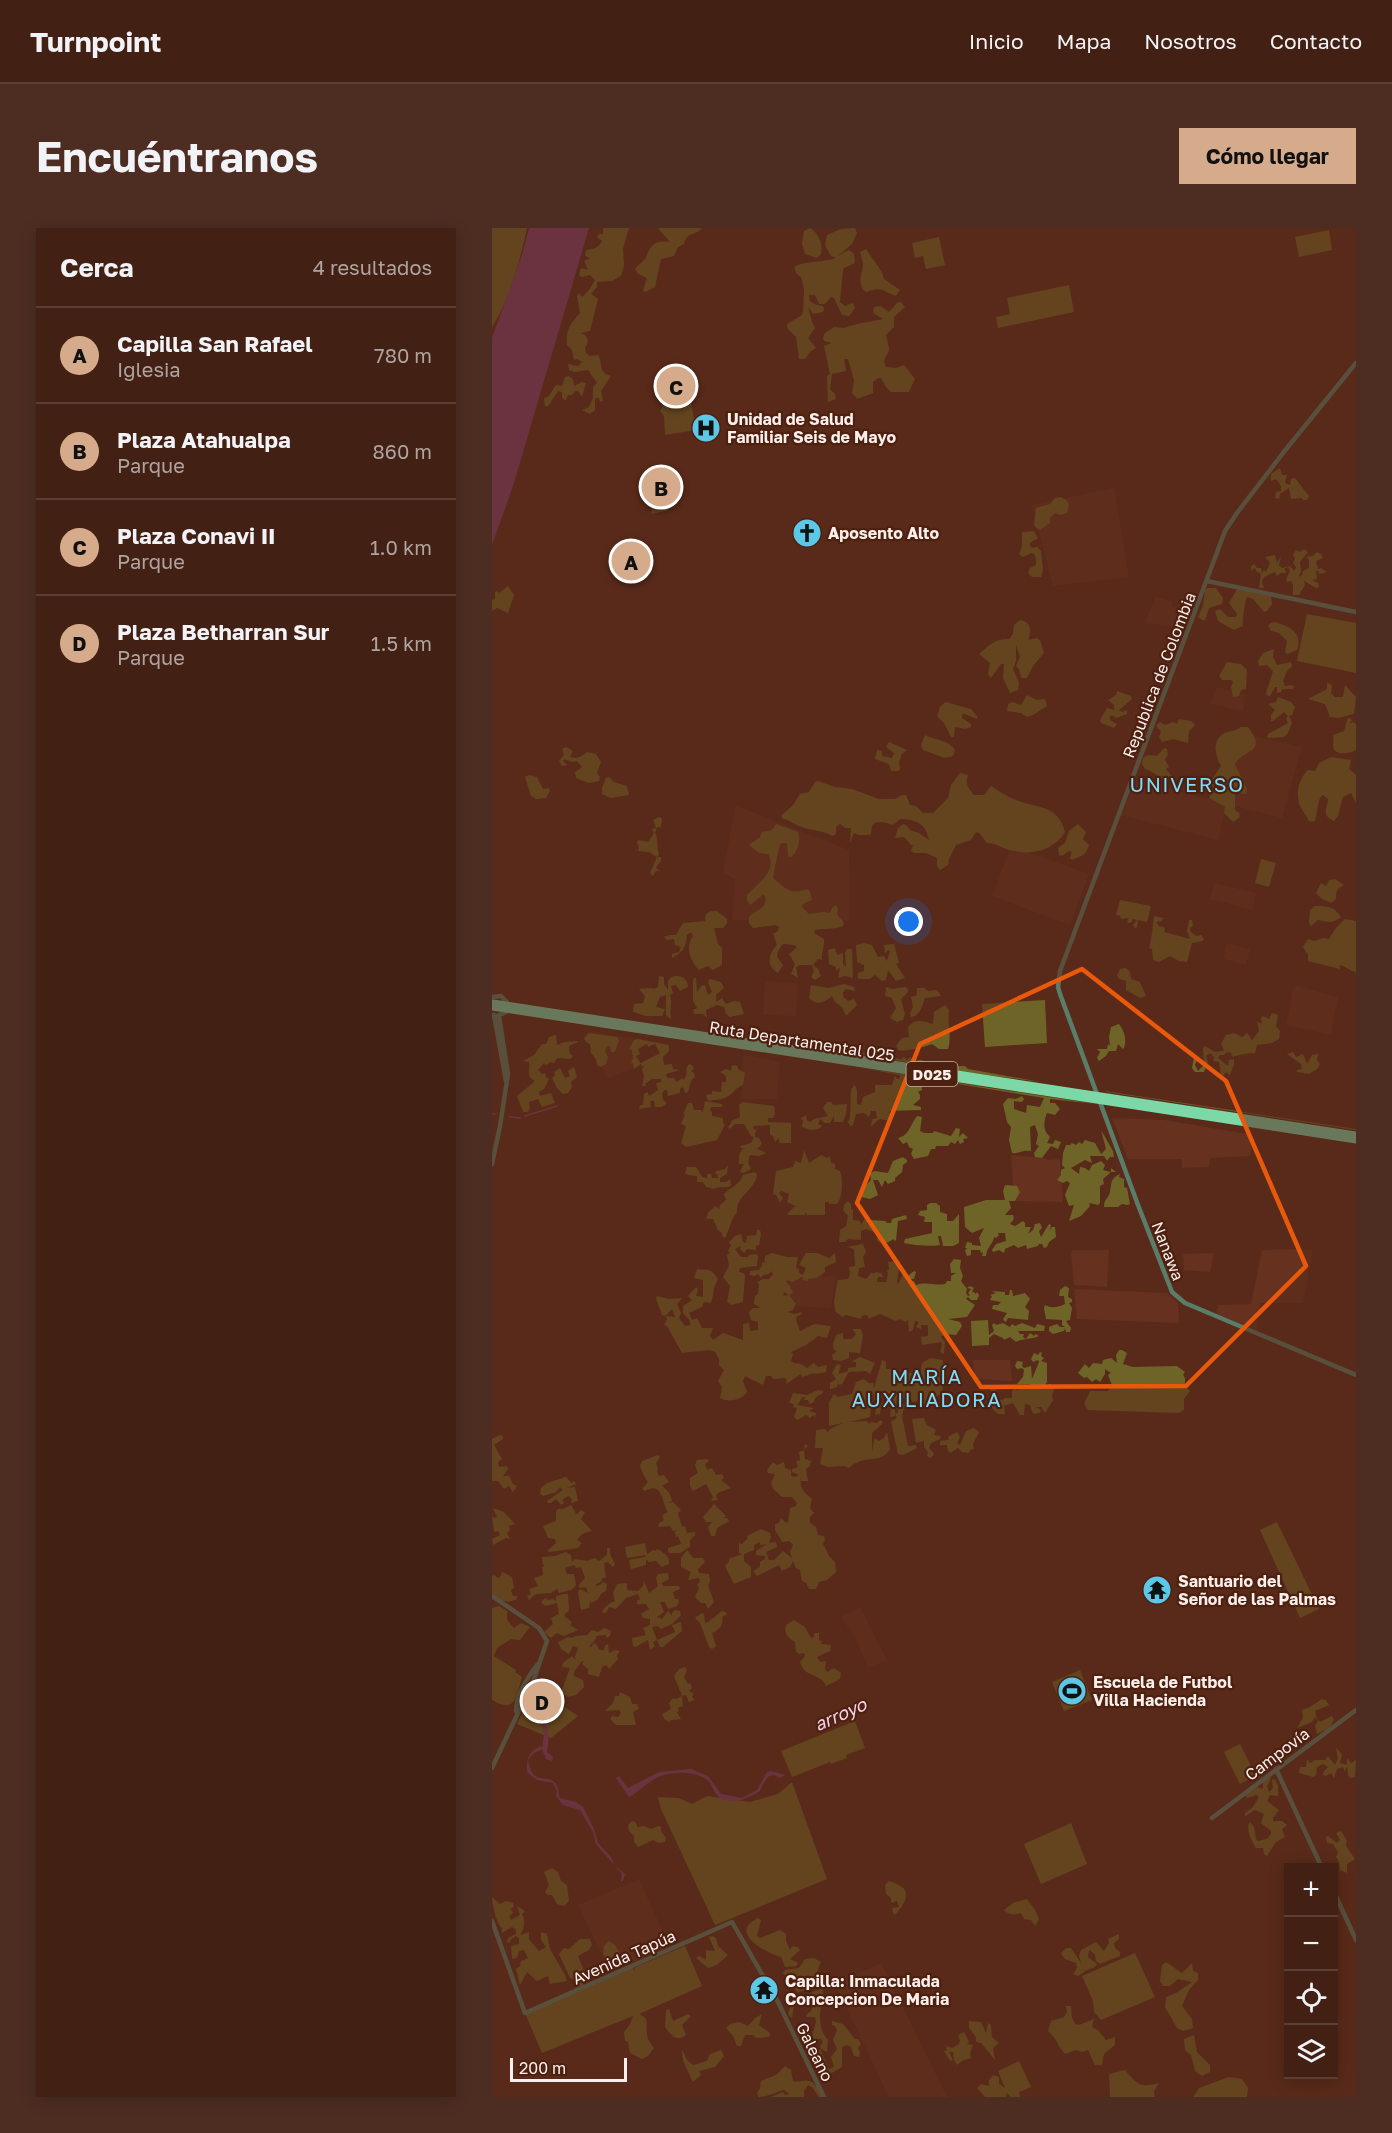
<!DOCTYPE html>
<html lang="es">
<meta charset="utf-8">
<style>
body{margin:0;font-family:"Golos Text",sans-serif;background:#4d2d22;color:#f1f3f6}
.controls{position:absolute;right:18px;bottom:18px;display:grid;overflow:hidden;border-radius:0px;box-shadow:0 3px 15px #0003}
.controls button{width:54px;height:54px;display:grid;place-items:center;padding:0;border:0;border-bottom:2px solid #5b3e34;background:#432014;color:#f1f3f6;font:30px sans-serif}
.scale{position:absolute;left:18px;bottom:15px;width:117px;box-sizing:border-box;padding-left:6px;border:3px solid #fbefeb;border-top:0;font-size:16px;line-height:21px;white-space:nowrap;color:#fbefeb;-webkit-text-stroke:4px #4d2010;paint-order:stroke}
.you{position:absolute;left:417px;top:694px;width:21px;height:21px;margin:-15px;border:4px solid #fff;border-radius:50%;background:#1a73e8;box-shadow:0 0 0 9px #1a73e833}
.badge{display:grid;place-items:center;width:39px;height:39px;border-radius:50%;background:#d6ab8b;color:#111;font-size:20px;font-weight:700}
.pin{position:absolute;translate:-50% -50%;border:3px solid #fff;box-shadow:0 2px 6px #0006}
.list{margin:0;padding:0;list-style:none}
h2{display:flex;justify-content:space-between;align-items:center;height:78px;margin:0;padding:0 24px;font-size:26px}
h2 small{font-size:20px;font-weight:400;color:#afa3a0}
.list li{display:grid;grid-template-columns:39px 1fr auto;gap:18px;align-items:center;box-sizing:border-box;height:96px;padding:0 24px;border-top:2px solid #5b3e34}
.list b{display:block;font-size:22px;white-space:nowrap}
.list p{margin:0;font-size:20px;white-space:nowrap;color:#afa3a0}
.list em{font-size:20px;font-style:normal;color:#afa3a0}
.icon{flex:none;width:33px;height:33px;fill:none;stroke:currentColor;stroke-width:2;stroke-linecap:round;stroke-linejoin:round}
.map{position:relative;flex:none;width:864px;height:1869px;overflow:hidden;border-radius:0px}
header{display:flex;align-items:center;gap:36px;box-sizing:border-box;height:84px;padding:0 30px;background:#432014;border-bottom:2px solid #5b3e34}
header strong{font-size:28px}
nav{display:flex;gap:33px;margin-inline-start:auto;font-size:21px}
.intro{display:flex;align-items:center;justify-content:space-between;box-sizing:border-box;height:144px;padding:0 36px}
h1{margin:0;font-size:42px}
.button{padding:15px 27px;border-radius:0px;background:#d6ab8b;color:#111;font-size:21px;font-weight:700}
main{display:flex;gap:36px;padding:0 36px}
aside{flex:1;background:#432014;border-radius:0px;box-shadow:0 3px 15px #0003}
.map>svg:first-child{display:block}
</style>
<header>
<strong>Turnpoint</strong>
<nav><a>Inicio</a><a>Mapa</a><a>Nosotros</a><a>Contacto</a></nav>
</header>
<div class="intro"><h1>Encuéntranos</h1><a class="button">Cómo llegar</a></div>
<main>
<aside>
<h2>Cerca<small>4 resultados</small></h2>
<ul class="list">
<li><span class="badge">A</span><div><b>Capilla San Rafael</b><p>Iglesia</p></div><em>780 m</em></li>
<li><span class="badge">B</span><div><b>Plaza Atahualpa</b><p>Parque</p></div><em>860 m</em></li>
<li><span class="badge">C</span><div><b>Plaza Conavi II</b><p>Parque</p></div><em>1.0 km</em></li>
<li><span class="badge">D</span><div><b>Plaza Betharran Sur</b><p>Parque</p></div><em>1.5 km</em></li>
</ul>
</aside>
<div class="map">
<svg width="864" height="1869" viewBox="0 0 864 1869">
<rect width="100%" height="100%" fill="#592a1a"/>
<!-- built -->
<path fill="#66311e" d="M622 260 637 349 561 358 540 277Z
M663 369 681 373 680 379 698 381 692 400 653 395Z
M725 459 754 466 751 483 718 476Z
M749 505 810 519 790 590 734 576 726 612 629 587 644 553 734 575Z
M245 578 357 622 358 693 240 692 243 651 231 645 243 579Z
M519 618 597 646 578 697 500 668Z
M722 655 764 665 761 682 718 671Z
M735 715 758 721 754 737 731 731Z
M273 753 306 755 304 788 271 787Z
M805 758 846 769 839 807 794 797 801 760Z
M97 804 146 811 141 840 115 851 95 805Z
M251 827 288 834 285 871H249Z
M620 890 673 892 761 907 758 928 718 930 717 939 690 940V931H636Z
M519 927 552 930 557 932 568 931 571 974 522 973Z
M811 1021 821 1022 811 1075H769L765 1102 725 1086 726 1077 759 1076 770 1022Z
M581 1022H617L615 1059 582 1057 579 1025Z
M722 1025 718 1044 692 1042 691 1026Z
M344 1048 339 1080 293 1078 294 1052Z
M582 1061 675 1065 686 1075 687 1095 585 1091Z
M482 1132H518L520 1153 483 1151 481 1133Z
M368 1379 395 1432 376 1440 363 1409 349 1389Z
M147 1651 178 1719 118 1744 86 1677Z
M389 1735 455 1869H397L343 1756Z"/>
<!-- green -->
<path fill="#6f6427" d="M0 0H35C29 29 17 74 0 99Z
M111 0H137L131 21 132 38 129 48 120 53 105 54V59L99 66 106 71 98 103 88 105 93 107 96 112 95 117 93 119 94 125 98 128 106 127C111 135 106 145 119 148L109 163 111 173 108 174 107 170H103V182L98 186 90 182 97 179 101 170V159L105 155 96 142 83 144 77 142 76 136 86 138 90 134 85 131 82 132 80 122 75 117C73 102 79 95 88 85L85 68 87 65 90 69 97 62 103 52 98 47 89 49 87 47 89 40 96 42 92 33 98 30 93 28 94 22C101 21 107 20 110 13L105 9 107 6H111Z
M166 0H210C204 8 194 4 192 16L186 19 182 28 169 31 163 59 153 64 151 62 155 50 146 46 143 41C146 37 152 33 154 29 159 16 163 12 178 14Z
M318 0C327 5 331 17 329 26L325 30 313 26 310 16 312 3Z
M363 0 365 5 360 16 346 28 357 22 362 26 363 35 352 40 351 43 348 74 353 78 361 75 363 80 357 88 350 87 342 70 339 69 333 76H327L323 67H317L318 73 324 77 331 78 332 81 331 84 321 86 316 79 320 94 323 100 316 110 324 120 319 123 313 131H307L304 109 295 100V96L310 87 311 84 312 61 309 49 304 45 302 39C314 32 331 35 344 30L339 28 333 17 335 7 349 1Z
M837 2 840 22 807 29 803 9Z
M447 9 453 37 434 41 431 28 423 30 420 15Z
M374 21 390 44 392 51 408 62 404 68C390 63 390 58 374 64L371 62C365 48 371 46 371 35 370 31 369 28 368 24Z
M577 57 582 84 506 100 504 89 518 86 515 70Z
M406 74H409L413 79 402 89V99L394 107 397 120C397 128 389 130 394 139L404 140 412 137 423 151 417 164H399L394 159 389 150H386L381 154V165L365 171 360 165 362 152 356 131H352L354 143 340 146 338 161 343 166 344 171 336 174 335 148 338 146 332 118 340 115 332 113 331 110 333 105 342 99 353 100C359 96 383 93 391 91L381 85 382 79 389 78 397 84Z
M192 137 204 202 173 207 172 188 168 183 171 178V141Z
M77 148 81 151 82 158 90 154 94 155 90 169 86 163H83L80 167H76L73 173 70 169V164L66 163 56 178H53L52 170 56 169 64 157 70 158 73 149Z
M169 235 177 282 160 286 159 285Z
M788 240 790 247H795L793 255 798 257 799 251 803 250 817 268 815 272H811L810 270 799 271 797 260 788 266 787 271 783 270 784 264 789 263V258L784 251 779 253V246Z
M569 269 574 272 577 276 575 285 568 287 563 285 558 290V295L548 302 545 301 542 297 544 280 558 276 563 270Z
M542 303 546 310 538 315V318L540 320 545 319 549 323 551 342 549 349H540L536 345 538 340 544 337V331L542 326 539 325 531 329 527 326 530 318V304Z
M812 321 816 324 808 334 809 343 807 349 810 347 811 343 817 340V332L814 329 821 328 825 324 829 326 831 330 824 333 826 341 829 340 835 344 827 346 826 342 824 344 825 350 821 353 826 355 827 359 824 360 812 353 813 357 807 367H801V357L799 353 795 354 794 351 798 343 796 339 793 340V343H795L793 345H789L785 348 783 344 772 349 770 354 772 360H767L769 346 764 343 763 340 759 343V338L762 336 765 340H769L770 345 772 342 774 344 778 335 773 329 783 327 785 335 789 328 787 337 790 340 798 338 802 343 804 339 801 335 803 331 801 327 804 322 808 324Z
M16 358 22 367 16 385 5 380 0 383V372L3 371V364L5 363 7 365Z
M716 360H724L731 370 730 376 717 380 713 392H710L706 389 711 378 713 362Z
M745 361 779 368 780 376 775 383 772 384 761 371 755 369C753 374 750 392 751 398L742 402 726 393 723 383 728 381 736 389H744L745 386 737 375Z
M815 386 864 395V445L805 433Z
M528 392C539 393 540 404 536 412L545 410 548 412 552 425 541 438 535 450H529L527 441 524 438 528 429 524 417V433L521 441 527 454 526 462 518 465 511 450 512 436H509L499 450 496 446 498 435 487 426C497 417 504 410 517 411L521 406 522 397Z
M781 394C795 397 812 404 805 422L795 426 793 424 795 413 787 405 779 403 776 397Z
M782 421 781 429 785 437 799 434 800 438 795 443 791 453 793 458 800 457 802 459 801 461H790L789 464 785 465V459H783L778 468H776L774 466 773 468 781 443 775 437 767 438 766 433 771 425Z
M735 434 749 436 755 442 754 461 749 462 747 468 741 469 739 459 741 454 739 452H730L727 448Z
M835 455 840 457 839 465 843 469H851L853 457 864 469 862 486 846 490 838 489 833 476 816 471 835 461Z
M625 463 639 468 640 471 627 482 630 484 635 482V486L624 490 620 487 618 489V492L625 496 622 500 609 495 608 492 615 480 622 482V477L616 472 624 467Z
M535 467 545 472 553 471 555 478 541 487 535 489 529 485 515 483 516 476 521 474 529 477Z
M786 469 799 474 803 479 800 487 797 488 800 495 796 505 792 509 777 510 775 509 776 506 796 495 794 490 796 488 792 484 781 493H779V487L783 482 776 476 784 474Z
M453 474 479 481 485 488V491L473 486H470V490L479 496V499L473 501 463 499 462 509H459L452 495 445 488 448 479Z
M856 489 860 492 857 496 861 494 864 496V522C857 526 842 528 841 518 841 514 842 510 841 507L852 503Z
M687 491 699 493 703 497 697 503 696 515 681 511 670 514 667 509 669 503 664 498 668 494 673 497 681 494 685 496Z
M749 499H756C776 525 752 521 743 536L755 561 754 566 743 565V582L747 585 748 589 741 594 732 585 733 579 717 570 721 562 719 553 729 538C724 529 719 514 731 506 736 503 744 503 749 499Z
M433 507C441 512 456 511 463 522L461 528 453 530 431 522 429 517Z
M397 514 415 522 410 526 407 534 408 541 406 543H399L397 536 383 531 385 522 390 523V528L400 530 402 525 394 519Z
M74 519 81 523 78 529C85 531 89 529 95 524L104 526 109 534 105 545 108 549 107 553 97 555 84 550 83 544 90 539 85 533 80 534 72 531 71 533 75 537 70 538 67 533 72 527 70 521Z
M672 520 675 521 676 526 673 532 677 539 674 541 680 548 676 552C667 552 662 543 653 541L650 536 651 530 656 527 665 528Z
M839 529 859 532 857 541 864 547V575L859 565 851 569 846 588 842 593C828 587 836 579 836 571L831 567C825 570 826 585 823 593L820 594 817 593C814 587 808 580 807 575 804 563 807 551 816 542L823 543 827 535Z
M468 545 476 547C473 556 476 560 482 567H492L499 558C507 563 515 569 524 572 546 581 566 576 573 604 562 623 538 628 517 622 508 619 504 615 495 615L487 605 484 604 479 612 464 617 457 631 456 637 448 642 445 638V630L434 625H422L419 623 421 617H419L412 609 403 610 406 600 411 596 414 597 418 602 427 605 437 612C434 596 424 591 408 591L401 597C395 595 384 591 380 598 379 601 380 604 378 607H366L362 605 358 615 359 600H353L348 596 344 599V606L340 608C331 602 319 603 310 599 302 597 299 592 291 591L289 588 301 577 308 566 317 564 323 554 326 553 343 559 360 561 387 571H403L410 567H414L418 577 424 578 431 585H441L456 570 459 557Z
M37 547 45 549 51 561 57 560 58 563 54 570 44 571 39 568 33 549Z
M117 549 122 554 135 558 137 567 119 570 110 566V560L114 550Z
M167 589 170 590 169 599H165L163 605C167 611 164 619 167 626L165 629H169V633L164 639 167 643H164L161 648 158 645 165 629 157 624 146 623 147 620 145 614 147 612 156 614 162 605 160 601 164 600 161 592Z
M284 596 306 604C309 613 306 623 299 629L296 628 295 615H289C287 618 282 644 281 650 293 661 300 667 315 661L318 663 320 672 311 676 310 679 317 686 332 684 338 685 340 680 344 677 346 680 345 686 352 695 351 698C342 702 332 700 323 702L322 705 332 711C333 719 329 724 330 732L326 731 321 737 326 741 329 748 323 752 319 749 322 743 320 737H308L304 739 306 750 299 746 303 736 297 726 305 719 302 717 291 716 286 723 285 729 291 737 286 745C274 738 276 726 285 717L281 706 286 703 287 699 284 697 261 700 257 695V689C265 681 278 680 272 666L258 677 255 672V667C265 656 286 643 276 626L267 625 257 617 268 609 270 604 280 602Z
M586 596 594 604 591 611 597 617C593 629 590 627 580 632L578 630 580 624 577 623 570 628 567 627 566 620 573 615 577 603Z
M769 631 784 635 777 659 763 655Z
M843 651 852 657C845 661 844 662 844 671L839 675 830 671 824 665 829 655 834 658 837 652Z
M628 672 659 678 655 694 646 692 645 699 643 700 641 697 645 692 640 691V694L637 695 635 694 637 690 629 691 628 688 624 687Z
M823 678C835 678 842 678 849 689 839 697 836 693 826 692L819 698 817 695 818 682Z
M219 683H225L235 691V695L231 700H222L226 716 230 720V737L221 742 216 738 207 742C198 733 193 719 201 708L199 704 195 707C194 720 190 725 180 730V726L187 724 189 719 183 717 182 711 175 712 172 709 178 707H184L191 695 213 693 214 686Z
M662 688 671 690 670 693 664 694 667 698 673 700 672 704 698 711 695 703 697 692H700L701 698 698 700 699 704 704 708 709 707 712 711 710 713 700 715 695 734 687 733 678 728 667 734 661 732 660 721 657 720C660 709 661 697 662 688Z
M853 691 864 693V744C857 743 854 738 848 737V741L816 733V727L811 719 816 711 822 713 831 710 837 711 844 700Z
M372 715 380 717 386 729 392 728 395 733 398 723 396 722 393 725 392 717 402 716 407 735 404 736 413 750 404 753 396 742 394 752 390 753 383 747 378 751H366V745L372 743V737L365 734 364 717Z
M343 720 345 727 351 725V736L354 739 353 725 355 721H360L361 750 353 748 346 750 348 740 344 743V739L337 736 336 722Z
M634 740 638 744 639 751 648 754 654 768 648 770 634 762V753L627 751 625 748 628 741Z
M167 748 172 749V756L176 762V753L179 749C188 746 196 750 196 759L188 763 184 757 179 758 181 765 178 767C181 776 177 781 179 789L178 791 174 787V767L168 769 164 779 173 781 170 788H154L141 784 142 776 151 775 153 768 147 761 160 760 162 761 166 759Z
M203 750H204L205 764 209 758 213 757 216 767 220 764 216 755 217 751 229 754 232 760 224 767V774L230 770 234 776 242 773 248 774 252 786 238 789 234 786 232 779 225 777 214 782 215 790 211 786H202L201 782 205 780 201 773V751Z
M352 756 362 759 363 763 354 761 351 764V769L356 773 362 771 365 777 354 788 350 779 343 774 340 768C334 774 324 778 317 770L319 757 336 760Z
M394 759 400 761 413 759 416 761V764L409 771 413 786 411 792 405 794 398 790 404 780 400 770 393 768Z
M425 760H432L436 763 445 762 449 768 433 770C430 777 429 788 419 789L418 785 421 779 419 769 425 767Z
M553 772 555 815 493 819 490 776Z
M453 777 457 782C455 795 460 810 456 821H447L440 816C429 820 418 822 407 823L404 818 410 810 417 809 416 799C424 790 430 793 441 796L442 784Z
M780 785 786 787 784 798 788 803 787 811 780 815 765 817 763 825C757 825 746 827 740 829L739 825 735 824 732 827H728L726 830 736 838 737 832 742 831V836L738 847 734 844 731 848 729 847 727 834 721 833 722 829 718 825 714 828 716 834 712 844H703L700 840 702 829 707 828 703 837 706 843 712 837 711 820 713 818 723 824 730 823 732 822 729 816 734 807 742 805 750 809 755 805 760 812 767 803 765 794 770 795 769 790 771 788 777 791Z
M627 796C632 802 636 814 631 821L626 816 624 823H617L614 828 607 833 605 830 608 824 605 821H615L616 816 618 818 617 809 619 799Z
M97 805 125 809 127 812 123 824H119L118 818H115L113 823 116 829 114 836 108 839 105 837 104 831 99 825 98 816 94 814 92 810Z
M64 807 65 817 73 814 86 813V814L77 818 78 826 81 828 78 831 65 830 62 835 59 834 54 837 52 835 46 842 50 846 53 845 54 849 57 851 52 861 47 864 48 868 59 865 63 875 50 879 46 871 37 874 38 880 36 884H31L25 868 43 853C33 848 39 841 37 834L31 833 42 827 50 816H54L57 809Z
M146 811 177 817V823L171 829 172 837 180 836 181 841 188 842 174 846 175 850H182L184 854 191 850V852C197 847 193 844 195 839L197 836 200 837 202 841 199 843 202 845 203 849 199 853 196 864 193 865 191 859 188 861V865L176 868 175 862H173L170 865 171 872 175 875 170 879H163L162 873H158L159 879 147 881 148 877H151L152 866 155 864 157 868 166 862 164 855 169 854V851H160L153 856 154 858H150L152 848 150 841 152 838H149V835L168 825 163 816 156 819 155 816 146 821 148 826 144 828 149 836 142 841 141 835H139L141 830 140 822 137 821 142 812Z
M366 824 409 831 412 829 415 832 418 829 423 833 428 832 444 836 447 834C454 841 464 838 473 838L476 841 549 854 472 844 365 826Z
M801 824 804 829 811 826 815 836 820 827 826 826 825 832 828 836 825 841 817 846 805 844V842L810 841 809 836 795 826Z
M240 837 246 838V841L253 845 251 857C244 859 242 865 235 869 227 873 224 871 216 873L214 867 220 866V863L229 864 230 854H234V848L228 844 234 841 239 843Z
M82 839 85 849 79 854 80 859 76 865 71 866 65 860 60 850 63 847 62 844 68 840 73 850 78 848 76 843Z
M365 839 429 849 433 848V850L462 855 433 851 427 857 430 858V862L426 864 428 867V871L421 877 429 879V882L397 883 400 891 398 893 387 891 379 899 380 891 385 890 384 883H379L377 889 372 885 364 886 361 897 358 898 356 894 358 890 359 861 363 857 365 862V876L369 877 371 869 383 864V857H400L403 848 405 851 408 850V847Z
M466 855 604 876 558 871V875H563L568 881 563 887 555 885C552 893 550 902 558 909L555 915 561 916 563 912 569 914 566 921 559 918 550 930 543 929 542 925 547 918 544 916 546 906 543 897 538 899 539 923C529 922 528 926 520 925L517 912 519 899 515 894 511 876 516 870 524 871 530 868 532 871 530 874 522 873V881L534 885 535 877 548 879 552 870 466 856Z
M612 863 864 901V902L615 864Z
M213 873 230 876 231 878 229 879H219L218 883 220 884V888L231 890V895L233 897 225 912 194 919 189 915 194 898 189 896 193 887 191 886 196 875H200L202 882H209L211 884Z
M250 874 282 878 283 885 281 890H276V894L299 895V915H287V910L283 914 281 908 278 907V897L262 898 261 900 265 903 263 905V909L267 910 270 916 265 921 274 925 267 928 258 927 256 934 259 941 251 945 248 943 252 936H247V928L250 921 254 920H249L248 918 259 915 262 909 259 908 252 896H243L238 901 236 899 239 895V893L248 889 247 877Z
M335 874H339L341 877 355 876 354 886 351 894H342V888L338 895H333L328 891 326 896 330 898 327 901 319 902 310 899 311 892 308 891 314 887 315 892 318 894 322 891 336 888 331 880Z
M425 888 430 889 428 903 432 905H441L442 903 459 908 464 900 468 901 467 909 471 905 476 910 471 911 472 914 468 916 466 912 463 916 459 914 456 918H444L443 921H439L436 928 422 931 419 926 421 921 417 919 415 914 411 916 406 910C417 908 418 897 425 888Z
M609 902 621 923 622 929H618L615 933 612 928H598L600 935 593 932 579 940 587 946 588 939 593 940 597 943 600 937 609 933 613 937 611 942 619 944V940L624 944H619L611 951 612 956 608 958V975L606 977 597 975 598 978 589 988 577 993 582 977 577 978 573 967 578 955 575 953 571 955 565 952 569 947V942L573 940 570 937 571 925 574 917H578L580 915 584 917 587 914 590 916 593 912 603 915 609 926 614 921Z
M312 922 317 935 329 927 335 930 338 928 339 935 343 936V941L348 943C351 951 351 969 345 976H337V974H333V987H315L313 984V987H297L295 986 302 979H305L295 974 297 966 289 963 287 965 291 970 288 975 285 968 281 966 284 943 301 939 303 933 309 935Z
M411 929 415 932V934L411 937 410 944 403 950V953L396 956 393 952 390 959 386 952H381L386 967 378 971 369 969 367 964 379 952 378 946 382 943 396 945 401 933Z
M236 937 235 946 228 950V954H234L238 951 239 958C233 960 227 958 222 961L214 959 211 954H205V948L196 947 193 945 195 939H204L210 949 215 950V946H219L220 950H226L225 946H223L224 943 233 941Z
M263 944 265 946C264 961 244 968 245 984 238 993 238 1001 233 1010L230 1008V1005L226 1002 221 991H214L216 985 223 978 227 981 228 977 234 972 233 968 231 967C238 959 247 958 251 947Z
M628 946 627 949 632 951V959L635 960 638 976 635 977 630 976 626 979H612C612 971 616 971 618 964 620 954 618 951 628 946Z
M513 957 525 958 528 964 523 973H517L519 980 513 987H521L522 991 518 996 523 998 531 993 533 995V999H539L536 1006 541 1002 543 996 548 995 550 1000 547 1003 549 1009 557 996 559 997 558 1002 560 999H563L564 1009 557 1014 555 1019 552 1020 550 1016H547L546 1018 535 1021 534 1017 526 1020 522 1017 513 1021 512 1025 507 1022 501 1024 500 1022 504 1016 514 1013 513 1005H506L507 1007 504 1010 502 1009C502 1015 494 1020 494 1028H490L491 1024 489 1025 488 1022H479V1027L475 1028 473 1023 475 1020H473L475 1014 480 1015V1017L489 1018 487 1010 492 1000 480 1005 473 999 472 979 494 972H513L511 963Z
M356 973 359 976V981L361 982V992L368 993 369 997 373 990 378 992 393 993 395 995H399L400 991 414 987 415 991 406 993 404 1012 403 1013 401 1011C397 1015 391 1016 385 1013V1005L374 1001 369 1003V1012L356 1011 353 1014H347L348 1002 354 998 356 988 351 982 352 977Z
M438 975H444L448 978V984L455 986V993H461L467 986V1015L461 1018H451L449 1008H446L448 1017C440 1019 420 1017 412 1015L413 1011 440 1005V994H432L433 989 426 987 428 983 435 982V977Z
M265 1002H268L269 1006 267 1017 264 1018V1022L255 1021 252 1025 248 1021 249 1018 243 1021 249 1029H256L257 1027 264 1026 266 1028 265 1038 248 1040 247 1044 251 1045 253 1047 251 1074 239 1077 235 1074 238 1058 231 1049 237 1038 235 1027 238 1025 236 1023 239 1017 237 1014 243 1008 249 1006 251 1014 254 1015 255 1008 264 1007Z
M371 1016 374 1024 371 1029 373 1039 367 1040 366 1048 374 1051 380 1044 381 1046 384 1044 389 1045 392 1049H386L385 1054H394L396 1046 395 1043 397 1041 396 1034 407 1033 408 1034 405 1054 406 1056 411 1046H414L416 1048 422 1043 424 1044 422 1051H416L414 1054 422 1053 424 1057C435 1053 442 1058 453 1056L455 1053H459V1048L464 1045H459L458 1036 462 1031 469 1032 468 1040 471 1048 469 1053 475 1061 474 1065 476 1068 478 1067 476 1065 479 1061 475 1060 478 1058 482 1060 480 1063 484 1066 485 1064 487 1067 485 1072H479L476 1069 474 1071 483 1077 475 1089 456 1091 468 1094 470 1098 464 1107 453 1106 449 1109 453 1114 452 1126 448 1124 450 1117 449 1114 430 1117 429 1109 436 1108V1097H429V1101L424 1099 427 1094 423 1093 421 1102 417 1104 416 1092 413 1094 408 1091 404 1093 388 1086 377 1091 375 1087 370 1088 369 1091 354 1087 350 1089 343 1083 342 1073 345 1055 346 1052 356 1051 358 1046 357 1039 363 1038 362 1021 355 1019Z
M280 1025 295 1029H306L304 1040 307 1041V1045L311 1047 314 1040 307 1037 314 1025H325L337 1030 343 1025 344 1034 333 1039V1044L325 1050 316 1051V1053L311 1052 310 1049 301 1054 295 1052 294 1054 298 1058 301 1065 297 1067 293 1064 291 1066 292 1068 297 1067 304 1076 301 1082 295 1084 303 1086 309 1084 310 1086 305 1088 304 1092 308 1103 322 1096 339 1098 335 1110 326 1108 314 1117 299 1124 301 1126 299 1133 302 1135 309 1136 315 1140 322 1135 326 1139 335 1137 334 1144 324 1146 322 1145 310 1149 309 1146 294 1156 295 1152 293 1150 281 1151 279 1148H274L271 1157 253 1148 251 1153 255 1164C250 1172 236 1175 228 1170L230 1159 226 1153 232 1142 227 1137V1131L223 1124 218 1122 190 1125 175 1098 172 1097 175 1091 174 1088 183 1089 180 1081 173 1088 170 1087 164 1071 165 1068 177 1071 190 1070 185 1076 189 1085 187 1090 193 1098 198 1097V1093L191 1085V1078L200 1072 196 1068 204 1059 206 1061 204 1068 211 1069V1052L202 1050 205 1041C218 1043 218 1039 226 1051 221 1059 222 1067 219 1075L212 1074 210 1079 197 1085 200 1092 205 1090 210 1100H221L218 1108 221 1112 231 1105 251 1112V1096L257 1095 258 1103 266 1102V1094L259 1092 257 1084 261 1080H269L262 1076 263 1068 266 1066 267 1056 265 1054 271 1051H277L281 1046 279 1043 277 1046 271 1047 269 1050 266 1046 263 1048 258 1047V1043L267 1042 270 1038V1035L273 1034V1028Z
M573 1058 577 1060 576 1069 580 1071V1074L577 1075 580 1080 578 1092 574 1093 579 1100 578 1104H574L573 1100 572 1103 561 1106 557 1103V1099L565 1096 568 1099H573L570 1097V1092L554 1091 552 1080 553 1077C560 1081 567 1079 573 1076L572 1068H567L568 1062Z
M518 1062H520L521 1068 533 1065 538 1071 533 1079 537 1083 536 1092 516 1090 514 1094 512 1093 511 1091 515 1085 500 1081 501 1077H506L509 1074 498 1072 500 1068 498 1067 504 1065 500 1063 513 1064V1067H517Z
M496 1092 497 1107 502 1103 500 1097 502 1095 504 1097 511 1095 518 1099 520 1096 523 1098 530 1095 543 1100 545 1096 553 1098 552 1103H526L528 1106H532L531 1109 534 1111 538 1105 542 1108 543 1106 547 1108C539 1112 530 1110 524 1114L518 1109 512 1112 511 1110 502 1106 497 1110V1117L480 1118 479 1093Z
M360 1101H369L371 1107 368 1125 357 1124V1130L349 1133 341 1132 340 1127 345 1123 342 1122 341 1116 344 1107 351 1105V1111H360L364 1106Z
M627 1122H630L635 1125 631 1136 641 1139 685 1138 693 1144 691 1147 693 1150V1158L698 1163 692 1171V1182L687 1185 596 1182 592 1176 598 1163H616L620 1157 616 1147 619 1145 613 1141V1146L608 1154 604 1151 600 1154 595 1149 592 1150 586 1145 593 1136 597 1140 601 1135 610 1136 611 1132 619 1130 625 1135 624 1127Z
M548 1124 550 1125 549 1128 552 1130 549 1133 555 1135V1154L551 1160 557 1156 563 1158 560 1168 561 1172 553 1185 549 1179H543L548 1181 549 1184 543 1186 540 1184 538 1177 533 1176 532 1187H528L521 1175 512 1178 513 1186H506L500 1180V1166L498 1158H504L505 1171 510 1172 513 1170H520V1163L523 1160 525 1162 533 1159 537 1160 538 1156H525L531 1149 532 1142 530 1140 525 1141 523 1138 525 1133 531 1134 530 1138 532 1140 539 1138 540 1151 547 1134 546 1132 541 1134 539 1131 542 1125 546 1127Z
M368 1129 383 1135 378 1146 374 1143 357 1144 350 1156 347 1157V1154L345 1159 338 1161V1155L344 1151 340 1145 345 1136 349 1137 347 1143V1146L356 1143V1140L364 1139V1134H359Z
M438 1130 451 1132V1135L455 1137 450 1138 449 1150 458 1155 451 1158 450 1166 445 1168 441 1175V1168L436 1167 434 1177 428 1179 427 1172 421 1174 419 1171 405 1170 404 1178 418 1175 423 1177 418 1180 412 1179 410 1188 416 1218 424 1217 425 1220 411 1227 406 1226 399 1194 405 1190 403 1186 406 1185V1181H403V1188L398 1189 399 1179 403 1178V1175L399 1174V1169H390L386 1173 389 1175 397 1174V1176L393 1180H389L388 1186 383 1187 385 1175 382 1171 381 1162 378 1189 357 1194 375 1193 377 1196 379 1194 385 1195 389 1192 391 1195 380 1205V1223L382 1212 384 1211 387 1213 392 1210 395 1204 398 1221C390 1235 377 1228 364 1235 361 1236 359 1239 356 1240L352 1238 336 1239 328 1236 331 1220H323L324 1202 333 1201 336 1204 338 1201 351 1195 337 1198V1174L342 1166 346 1169 360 1166 364 1154 372 1151 377 1155H381L382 1160 390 1132 394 1134V1141H406L405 1150 407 1154 411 1152 412 1145H425L428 1149 430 1135Z
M326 1162 331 1163V1165L324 1169 321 1175 317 1176 316 1172H312L313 1169H311L305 1177 322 1180 317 1183 324 1185 323 1189 321 1187 318 1190 314 1187 305 1192 302 1189 305 1180 301 1179 302 1176 297 1175 301 1165 315 1167Z
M432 1190C434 1199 438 1198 444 1202L442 1207 449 1208 448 1211 439 1215 437 1220 442 1225 441 1228 438 1230 435 1228 436 1224 432 1219V1213L424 1215 420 1191Z
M482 1200 487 1204 481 1216 482 1221 478 1222 477 1225 470 1224 466 1220 458 1225 456 1223 455 1217H448V1213L457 1212 456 1209 465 1204 468 1209 465 1215 468 1217 474 1203Z
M8 1207 11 1208V1211L2 1217 10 1231 6 1234 7 1239 15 1238 16 1241 11 1248H17L21 1256 25 1258 21 1264 17 1258 12 1261 6 1253H0V1211Z
M313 1216 316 1218 312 1221 313 1231 320 1233 318 1235V1238L314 1241 316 1253H309V1248C307 1259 311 1264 320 1271L318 1280 322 1285 318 1289V1295L324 1299 326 1307 332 1308 333 1312 331 1316 337 1328 343 1334 344 1344 335 1352 327 1354 324 1361H317L314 1355 310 1353 308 1342 304 1340 301 1333 298 1339 290 1343 287 1337 265 1348 261 1343 268 1339V1334L273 1331V1328L264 1327V1323L275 1316 268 1317V1314L262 1317V1322L252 1326V1333L259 1339V1349L242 1356 233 1338 236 1335 238 1330 251 1326 247 1325V1315L250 1316 256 1310 255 1308 269 1301 278 1305 279 1309 277 1315 284 1314 285 1319 274 1324 277 1332H282L291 1323 300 1330 298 1324 301 1317 297 1313 290 1314 283 1302V1296L287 1295 289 1290 294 1295 296 1294 298 1280 304 1278 305 1275 300 1269H290L281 1261 279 1255 283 1246 276 1245 275 1242 281 1234 285 1237 292 1234 293 1240 299 1242V1248L303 1249 307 1247 300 1244V1241L306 1239 304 1233 308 1232 307 1224 312 1222Z
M166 1227 168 1229 164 1235 166 1240 165 1243 167 1248 172 1247 177 1254 170 1258C176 1263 178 1264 180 1273L176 1275 181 1274 189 1282 186 1285 190 1299 193 1298 195 1305 203 1304V1307L198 1312V1319L188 1325H177L176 1323V1320L189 1316 186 1308 184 1309 183 1304 185 1302 181 1303 178 1298 166 1299 167 1295 172 1292 170 1287 176 1284C170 1276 171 1252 153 1263L150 1261 156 1254 151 1246 148 1238 150 1233Z
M216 1231 217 1233 213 1236 215 1242 220 1240 224 1247 230 1246 232 1250 229 1252 239 1260 226 1265 224 1268 226 1272 219 1273 221 1269 214 1256 201 1263 198 1258V1250L206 1245 203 1237 205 1232Z
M74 1249 80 1255 82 1253 84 1256 75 1260 83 1259 86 1273 79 1275 80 1271 76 1268 70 1272 72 1275 69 1277 64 1271 59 1275H55V1273L71 1262 68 1259 64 1264 51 1268 48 1266 49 1260 55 1255Z
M222 1276 234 1288 231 1290H235L237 1293 225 1300 223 1308H219L216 1299 220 1294H214L211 1289Z
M79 1277 84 1285 82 1286H86L88 1282 93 1284 89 1291 100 1303 90 1306 85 1312 90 1315 86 1320 58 1324 55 1323 64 1315 63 1311 56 1310 51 1298 64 1293V1284L66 1281H71Z
M1 1280 12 1284 23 1296 17 1298 18 1303 15 1305 18 1311 14 1310 1 1317 0 1311 8 1307 6 1303 2 1304 0 1288 2 1290 5 1289Z
M785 1294 827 1381 808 1390 768 1302Z
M153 1315 155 1326 161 1322 163 1323 165 1321C171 1324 178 1328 177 1336L170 1339 164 1333 157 1334 154 1331V1337L139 1341 137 1332 153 1329 154 1327 135 1330 133 1319Z
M115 1320H118V1326L123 1336 121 1339 116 1334 112 1335 114 1350H110V1353L103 1357 106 1358 112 1354 115 1356 114 1363 110 1365 105 1372 99 1375 98 1373 97 1380 89 1382 86 1364 88 1361 96 1365 94 1359 87 1360V1357L93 1350 89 1339 84 1340 82 1337 73 1340 75 1346H82L84 1357 79 1362 67 1365 65 1361 59 1365 44 1366 37 1372 35 1368 39 1366 37 1361 46 1358 42 1350 51 1347 50 1339 53 1338 51 1337 50 1329 63 1328 74 1324 79 1327 80 1334 83 1331 95 1333 103 1330 107 1333 115 1327Z
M195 1322 201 1330H211L213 1334 206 1341 207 1345 217 1346 218 1354 216 1357 222 1374 216 1381 213 1375H209L203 1369 207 1360 205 1357 208 1354 207 1350 196 1352 199 1344 189 1339V1330Z
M10 1344 20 1349 22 1360 19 1362 21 1368H25V1371C15 1376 8 1373 0 1366V1348L2 1347 6 1350 9 1348Z
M176 1345 177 1351 170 1355 171 1358H187L188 1361 181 1364 183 1371H186L187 1373 185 1378 176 1381 173 1374H168L172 1384 165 1389 170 1391 176 1383 180 1388V1385L183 1382 188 1383 189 1387 180 1396 169 1401 166 1398 160 1399 165 1412 183 1404 180 1397 189 1394 190 1403 171 1419H168L165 1412 161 1414 163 1418 158 1422 156 1412 144 1419 141 1418 140 1410 154 1407 151 1400 158 1397V1391L151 1390 149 1386 157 1381 154 1376H145V1373L148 1371 146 1366 134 1370 124 1381 117 1379 114 1385 110 1384C112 1379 118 1375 123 1373L121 1365 125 1356 135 1355V1362L146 1363 151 1358 152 1353 157 1365 166 1358 164 1350 166 1346Z
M72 1366H76L77 1383 73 1386V1389L80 1394 78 1397 86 1402 72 1408 65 1405 59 1410 52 1404 61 1396 59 1390 67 1386 65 1375 53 1378 49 1374 53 1370 56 1372 61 1371 64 1373V1368Z
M7 1378 15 1383V1392L22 1400 29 1395 38 1399 28 1412 19 1411 5 1420 2 1428 24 1442 23 1444 30 1449C24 1469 24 1486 0 1472V1380Z
M230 1383 235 1385 234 1387 230 1389C232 1397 227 1402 220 1405L224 1418 220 1421 217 1419 208 1395 203 1390 210 1385 212 1386 213 1395 216 1394Z
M302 1392 313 1399 319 1410 322 1409V1405H327V1412L330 1413 329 1416 339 1417 338 1423 325 1429 328 1434 334 1433 333 1441 335 1444 342 1440 349 1445 348 1451 334 1458C328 1444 313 1451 308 1434L313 1428 312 1425 307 1426 304 1424 303 1414C295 1409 292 1406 294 1397Z
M112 1400 119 1403 118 1408 114 1410V1407L104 1408V1411L97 1418 99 1419 102 1415 105 1417 107 1422H112L113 1418 116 1416 117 1425 123 1422 128 1423 125 1427 126 1431 117 1441 114 1437 110 1439 107 1449 96 1446V1441L90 1436 92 1433 89 1434 82 1444V1448L91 1452 92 1459 84 1467 75 1469 69 1464 78 1440 70 1439 71 1435 80 1428 84 1432 83 1429 86 1420 81 1418 77 1426 69 1421 66 1414 76 1409 80 1410 83 1408 95 1407 100 1402 106 1404Z
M193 1439 195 1442 192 1449 196 1456 198 1455 200 1460 197 1463 202 1466 200 1469 203 1472 197 1474 194 1467 190 1468 191 1478 186 1480 187 1483 185 1484 189 1491 179 1492 177 1494 173 1492 170 1486 179 1481 177 1475 181 1470 184 1471 190 1468 182 1448 187 1441Z
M588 1442 600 1472 572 1483 560 1454Z
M43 1458 86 1488 59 1510 25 1496Z
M128 1464 138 1469 140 1476H145L147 1481 141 1484 144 1497H124L118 1491 120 1488 126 1489 129 1485 127 1482 113 1483 121 1475 123 1468H127Z
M830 1471 834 1472 837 1477 823 1483 825 1491 828 1494 840 1488 842 1492 837 1500 825 1506 823 1498 826 1493 823 1489 820 1494 805 1500 811 1490 810 1482 818 1479Z
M363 1493 373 1520 354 1527 355 1530 339 1536 338 1534 300 1549 289 1523Z
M748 1516 764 1548 748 1556 732 1524Z
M844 1520 850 1526 848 1535 855 1537V1530L859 1535 864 1532 863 1549 858 1550 856 1547 855 1538 853 1544 851 1539 845 1541 842 1550 839 1545 834 1548 831 1547 832 1543 836 1539 831 1536 825 1539 824 1547 821 1549 807 1545 808 1539H814L815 1531 818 1535 823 1532H833L836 1528 843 1537 846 1531Z
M776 1549 779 1550 775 1558 777 1564 781 1560 780 1551 783 1552 786 1558V1568L778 1567 775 1573 787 1582 781 1590V1593H790L795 1597 790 1601 793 1609 784 1614 775 1628 772 1626 771 1620H764C760 1614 753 1601 758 1594L762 1599 764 1611 766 1613 775 1611 779 1606V1603L769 1595 772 1586 763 1582 754 1588 752 1586 760 1580 767 1569 764 1567 755 1570 753 1568 765 1559 771 1561V1552Z
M300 1554 335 1651 223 1697 169 1581 166 1569 187 1570 200 1576 215 1568 258 1574 286 1566Z
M140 1593 143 1594 146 1599 152 1598 159 1601 166 1598 169 1599V1603L174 1610 173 1614 167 1615 161 1612 146 1619 142 1614V1608L137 1603 136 1597Z
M579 1595 595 1636 549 1656 532 1616Z
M849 1603 855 1613 854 1618 863 1631 855 1636V1645L848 1642 847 1634 844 1629 846 1624 841 1616 835 1615 834 1609 836 1608 845 1615 848 1612 844 1605Z
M60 1640 66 1644 69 1653 75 1657 77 1673 72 1678 65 1676 60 1667H56L53 1664 57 1657 52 1644Z
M397 1653C400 1654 406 1656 410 1659 421 1667 407 1682 403 1687L401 1685 400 1680 407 1679 405 1673 399 1675V1670L394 1666 393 1657Z
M0 1669 8 1676 14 1673 21 1675 22 1678 19 1681 21 1685 17 1688 19 1692 28 1687 25 1678 33 1683 30 1686C34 1692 32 1702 28 1707L37 1704V1711L47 1723 54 1719 49 1712V1704L55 1706 58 1721 73 1747 75 1753 58 1756 56 1748 45 1753 35 1744 28 1757 24 1741 28 1738 29 1733 36 1730 32 1722 27 1723 25 1730 20 1731 19 1718 27 1716V1710L24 1708 19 1711 18 1714 15 1715 16 1710 24 1706V1702L20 1699 10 1705V1700C5 1697 0 1676 0 1669Z
M535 1671 543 1682 547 1691 543 1698 539 1692 532 1691 529 1685C524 1687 516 1687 512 1682L521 1675Z
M266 1690 269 1692 265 1708 268 1710 288 1702 294 1706V1713L298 1722 300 1718 306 1719 308 1722 298 1731 306 1735 304 1738 293 1739 289 1729C275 1725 235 1705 266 1690Z
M627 1706V1711L622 1715 623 1720 628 1724V1728L608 1736 604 1733 603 1726 597 1722 596 1729 605 1736 603 1739 595 1742 586 1748 581 1746 585 1740 584 1735 573 1731 569 1725 574 1720H579L589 1735 587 1728 589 1722 604 1714 612 1723 617 1715 616 1711Z
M220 1708 224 1710 226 1718 236 1727 225 1737 216 1740 204 1730 207 1728 214 1732V1722L223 1723 217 1709Z
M88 1711H98L100 1717 97 1722 86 1728 94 1748 91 1758 83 1761 84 1752 78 1750 67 1726 72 1720 77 1721Z
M117 1713 123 1717 134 1736 127 1739 118 1738 111 1725 112 1718Z
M193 1718 210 1758 147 1786C159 1792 153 1795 155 1806 155 1811 159 1816 162 1820L156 1828 150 1831 138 1825 136 1814 133 1813 132 1804 138 1796 141 1788 50 1825 33 1785 140 1739 143 1744 142 1740Z
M643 1725 663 1769 609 1792 602 1784 601 1773 590 1748Z
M322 1730 329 1734 324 1746 325 1755 317 1762 305 1764 291 1745 293 1742 307 1740 313 1731Z
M674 1734 690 1745 700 1735 701 1743 706 1745V1752L697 1762 690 1778 700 1791 701 1800 691 1803 685 1800 673 1779 674 1769 684 1765 700 1754 686 1751 678 1758H671L668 1753 670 1737Z
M330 1760 332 1770C326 1783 326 1802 336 1812L335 1824 329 1821 328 1818 331 1814 329 1811H322L320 1808 324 1794 323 1789H315L314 1787 319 1783 322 1775 318 1771 308 1773 307 1776 302 1778 300 1790 296 1786 300 1773Z
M574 1778H579L580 1790 583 1796 587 1797 602 1791 600 1799 606 1802 614 1812 623 1809V1817L612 1826 610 1837H603L596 1822 590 1824 584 1822 573 1826C565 1817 566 1812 556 1803L559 1793 572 1789 575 1784Z
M177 1781 181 1793 196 1786 199 1788 190 1797 194 1807C185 1815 179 1807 173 1799L174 1782Z
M270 1786 267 1797 278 1805 277 1809 264 1810 261 1807H253L249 1818H245L241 1808 234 1800 238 1796 247 1794 256 1798 263 1790Z
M340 1793 351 1796 363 1811H366L369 1816 366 1820 368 1824 367 1829 362 1828 359 1819 355 1817 350 1819V1839L338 1846 327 1848 317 1827 328 1821 337 1841 342 1839 339 1829 345 1821 341 1812 345 1802 343 1798 340 1797Z
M477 1793 489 1794 494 1805 496 1795 499 1797 500 1809 507 1815 501 1820 503 1832 489 1815 484 1814V1809L477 1800Z
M472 1804 477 1814 475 1816 481 1817 478 1826 479 1830 470 1833 465 1837 462 1832 461 1824H457L461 1832 458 1833 452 1823 455 1822 454 1818 460 1820 467 1816 468 1812 466 1807Z
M702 1807 705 1824 718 1837V1844L710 1848 703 1843 699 1827 693 1822 692 1811Z
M190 1821 195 1832 201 1837 215 1833 218 1826 229 1822 232 1828 223 1839 207 1843 209 1847 201 1854 191 1833Z
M527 1833 539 1859 527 1864 528 1869H519L515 1865 514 1869H493L485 1860 489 1856 497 1858V1852L501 1847 507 1849V1856L513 1860 506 1843Z
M293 1838 299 1842 301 1853C307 1855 312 1851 317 1853 323 1854 329 1863 330 1869H327L320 1859 316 1857 312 1863V1869H279L291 1864 293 1867 297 1866 292 1862C283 1864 276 1869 267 1869L265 1865 268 1860 269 1853 284 1847Z
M633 1842C646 1857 647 1860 667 1855L662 1863 663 1869H618L617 1846Z
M737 1849 750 1851 756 1860 755 1869H701L707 1860Z"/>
<!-- water -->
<path fill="#823e6e" d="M37 0H97L21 258 0 317V110L30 27Z
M35 1472C55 1485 59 1502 55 1524L61 1529 60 1533 54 1531 50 1521 42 1525 36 1532C41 1560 55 1544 64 1556 67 1560 66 1566 68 1570L84 1574 91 1579 102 1601 106 1615 119 1629 123 1638 133 1646 131 1653H129L130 1646 104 1616 101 1604 88 1582 71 1577 64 1568 65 1563 61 1555 45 1552 35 1544C34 1531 37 1523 49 1518L50 1520 52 1507 49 1491 34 1475Z
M199 1541 216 1548 229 1566 250 1570 265 1562 275 1544 279 1543 293 1547 288 1550 282 1547 277 1548 271 1556 268 1563C256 1570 237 1580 225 1567 221 1563 221 1559 218 1555 209 1543 182 1543 169 1548 156 1553 148 1563 137 1569L124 1550 127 1548 136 1560 167 1544Z"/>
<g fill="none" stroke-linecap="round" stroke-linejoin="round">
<!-- stream -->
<path stroke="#823e6e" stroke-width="1.5" d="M0 886H4
M33 888 65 878
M17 889 29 890"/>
<!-- minor -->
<path stroke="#5a7d69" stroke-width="4.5" d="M864 135 791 225 745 285 733 303 568 743 566 759 568 766 646 977 680 1064 693 1075 864 1147
M715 353 864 384
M0 769 9 768 15 774 14 784 5 788
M2 787 14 853
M0 936 8 898 16 846 7 788
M0 1368 47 1400 55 1413 42 1451 0 1540
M24 1483C24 1467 35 1450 45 1437
M784 1541 830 1640
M720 1590 864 1482
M842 1664 864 1712
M0 1693 33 1785 240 1694 286 1774 332 1869"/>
<!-- highway -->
<path stroke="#7dd8a8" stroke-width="7" d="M1 775 864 907
M0 779 864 912"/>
</g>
<!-- marked area -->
<path d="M0 0H864V1869H0ZM590 741 734 853 814 1038 694 1158 489 1159 365 975 428 816Z" fill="#592a1a" fill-opacity=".55" fill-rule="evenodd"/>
<path fill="none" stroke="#e8590c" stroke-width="4.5" stroke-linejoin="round" d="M590 741 734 853 814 1038 694 1158 489 1159 365 975 428 816Z"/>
<!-- icons -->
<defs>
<g id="hospital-disc" transform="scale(1.5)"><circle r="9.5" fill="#5bc8e7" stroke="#4d2010"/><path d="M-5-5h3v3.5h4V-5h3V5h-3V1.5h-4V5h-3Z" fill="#111"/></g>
<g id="church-disc" transform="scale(1.5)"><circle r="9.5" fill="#5bc8e7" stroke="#4d2010"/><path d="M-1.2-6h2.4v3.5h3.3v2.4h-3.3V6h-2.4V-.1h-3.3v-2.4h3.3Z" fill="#111"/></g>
<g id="temple-disc" transform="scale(1.5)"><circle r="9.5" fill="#5bc8e7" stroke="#4d2010"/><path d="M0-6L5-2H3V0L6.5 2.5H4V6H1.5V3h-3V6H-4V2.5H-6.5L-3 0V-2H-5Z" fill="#111"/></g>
<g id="stadium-disc" transform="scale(1.5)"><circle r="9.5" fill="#5bc8e7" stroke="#4d2010"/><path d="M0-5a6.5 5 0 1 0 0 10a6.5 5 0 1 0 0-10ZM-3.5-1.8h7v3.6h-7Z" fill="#111"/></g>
</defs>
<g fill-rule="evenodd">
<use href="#hospital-disc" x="214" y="200"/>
<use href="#church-disc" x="315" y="305"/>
<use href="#temple-disc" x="665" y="1362"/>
<use href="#stadium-disc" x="580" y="1463"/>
<use href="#temple-disc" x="272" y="1762"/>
</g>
<g text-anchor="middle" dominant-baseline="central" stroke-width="4.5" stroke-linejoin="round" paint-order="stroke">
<!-- shield labels -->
<rect fill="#4d2010" stroke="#c7b1a9" stroke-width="1.5" x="414.5" y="834" width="51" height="24" rx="4.5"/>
<g font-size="15" font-weight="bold" fill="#fbefeb">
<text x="440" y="846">D025</text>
</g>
<!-- poi labels -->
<g font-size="16" font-weight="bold" fill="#fbefeb" stroke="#4d2010" text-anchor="start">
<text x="235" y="191">Unidad de Salud<tspan x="235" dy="18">Familiar Seis de Mayo</tspan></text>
<text x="336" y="305">Aposento Alto</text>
<text x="686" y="1353">Santuario del<tspan x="686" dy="18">Señor de las Palmas</tspan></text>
<text x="601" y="1454">Escuela de Futbol<tspan x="601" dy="18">Villa Hacienda</tspan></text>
<text x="293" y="1753">Capilla: Inmaculada<tspan x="293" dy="18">Concepcion De Maria</tspan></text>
</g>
<!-- street labels -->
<g font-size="16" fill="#fbefeb" stroke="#4d2010">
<text transform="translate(667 447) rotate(-69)">Republica de Colombia</text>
<text transform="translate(310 813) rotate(9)">Ruta Departamental 025</text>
<text transform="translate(676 1023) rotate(69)">Nanawa</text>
<text transform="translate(785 1526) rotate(-37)">Campovía</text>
<text transform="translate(132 1729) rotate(-24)">Avenida Tapúa</text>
<text transform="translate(323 1824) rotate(64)">Galeano</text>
</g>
<!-- water labels -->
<g font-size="18" font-style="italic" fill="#f9d0ea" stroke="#4d2010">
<text transform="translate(348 1486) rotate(-24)">arroyo</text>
</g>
<!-- quarter labels -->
<g font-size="20" letter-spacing="1.5" fill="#7cddfa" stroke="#4d2010">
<text x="695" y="556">UNIVERSO</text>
<text x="435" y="1148">MARÍA<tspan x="435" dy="23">AUXILIADORA</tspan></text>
</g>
</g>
</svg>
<div class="controls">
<button>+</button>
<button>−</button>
<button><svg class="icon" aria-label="locate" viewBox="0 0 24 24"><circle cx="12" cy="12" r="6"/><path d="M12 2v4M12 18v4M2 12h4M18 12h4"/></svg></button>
<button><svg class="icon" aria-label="layers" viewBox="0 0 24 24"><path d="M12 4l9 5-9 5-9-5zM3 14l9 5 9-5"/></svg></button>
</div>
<div class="scale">200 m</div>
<div class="you"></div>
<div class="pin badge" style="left:139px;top:333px">A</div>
<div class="pin badge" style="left:169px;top:259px">B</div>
<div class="pin badge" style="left:184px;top:158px">C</div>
<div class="pin badge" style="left:50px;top:1473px">D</div>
</div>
</main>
